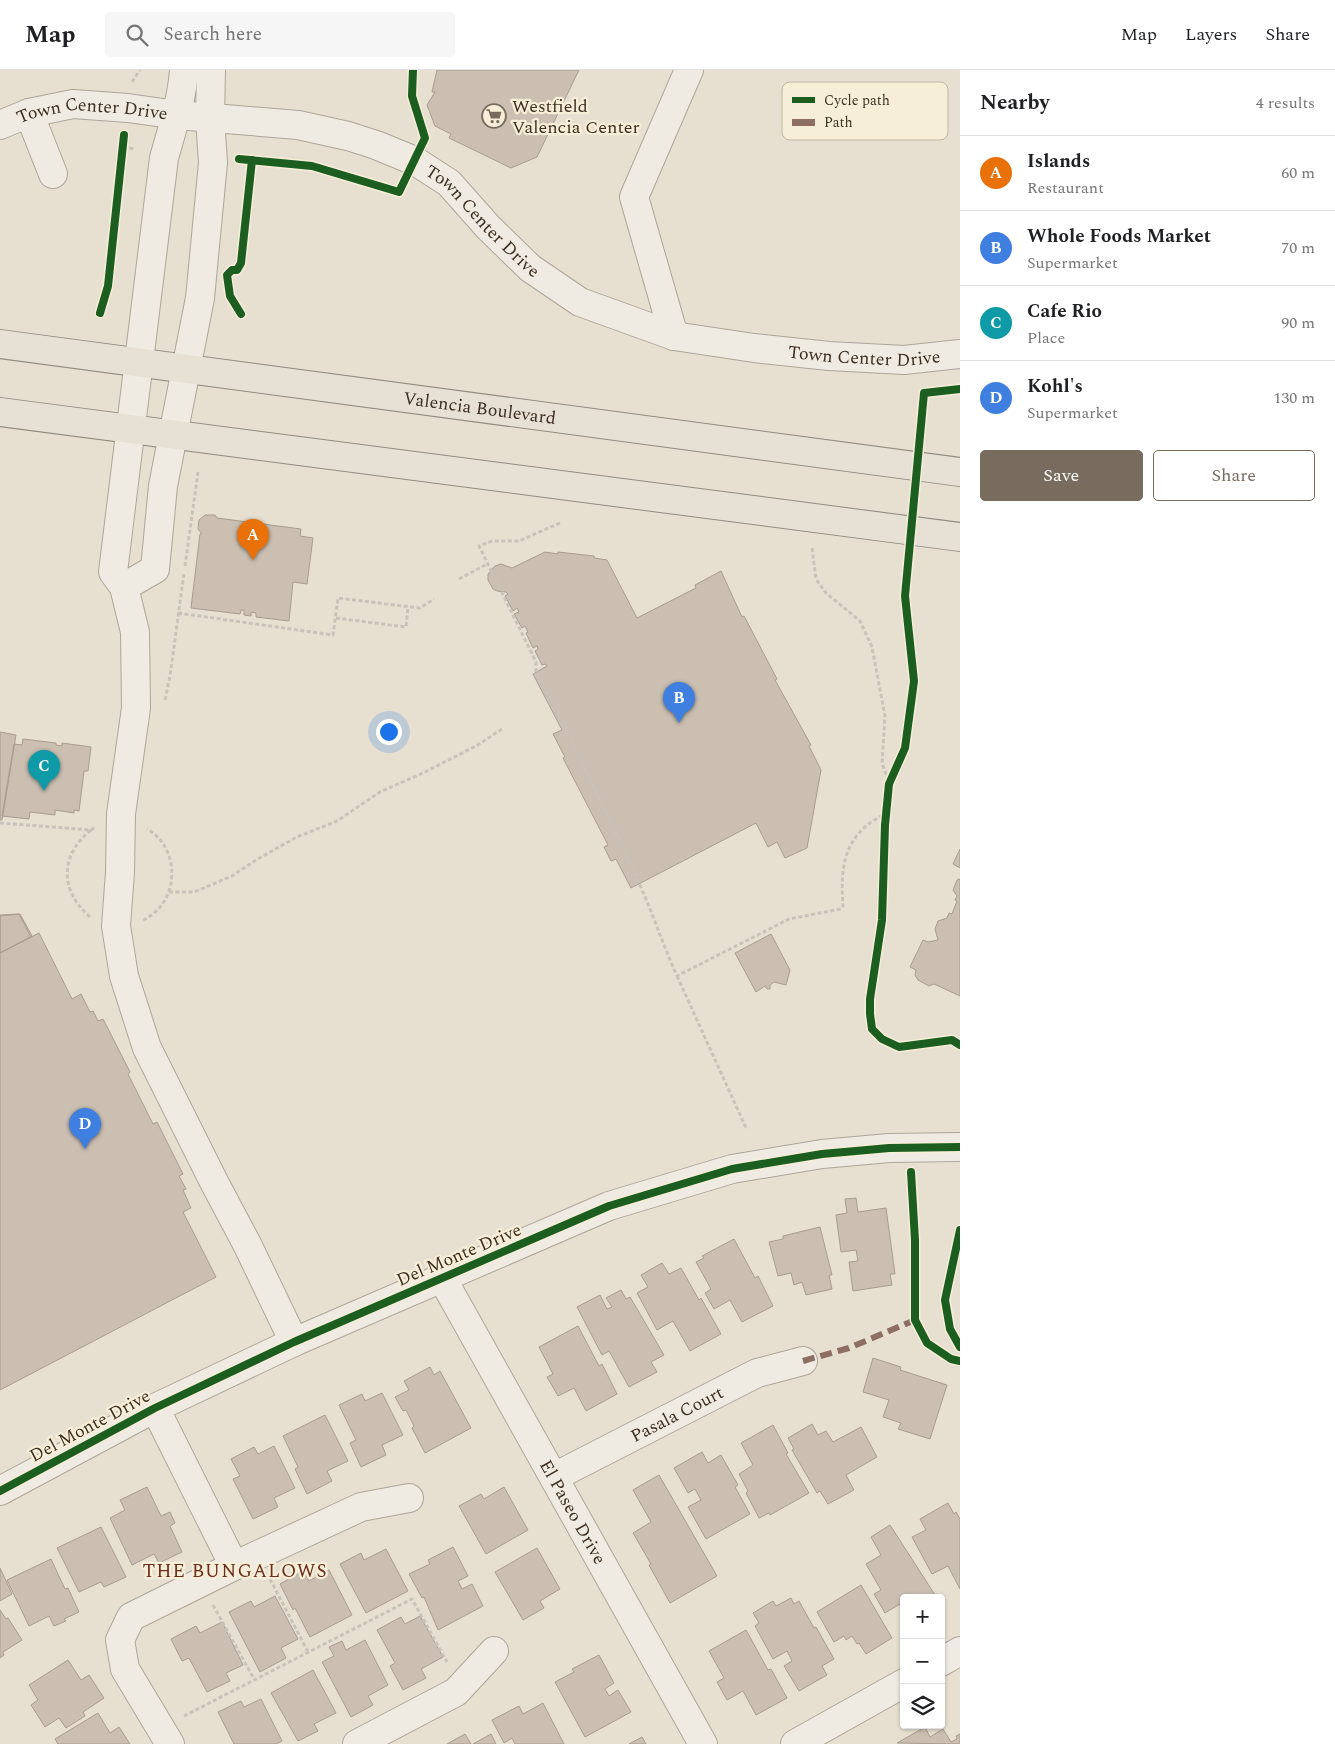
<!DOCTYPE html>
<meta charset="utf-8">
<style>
body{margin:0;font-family:Spectral,serif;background:#f6f6f6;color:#202124}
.controls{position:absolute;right:15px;bottom:15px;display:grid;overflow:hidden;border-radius:5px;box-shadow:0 1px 4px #0004}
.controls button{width:45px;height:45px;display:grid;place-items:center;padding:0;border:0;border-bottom:1px solid #e0e0e0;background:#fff;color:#202124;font:25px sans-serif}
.you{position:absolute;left:388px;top:661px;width:18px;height:18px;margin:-12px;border:4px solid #fff;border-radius:50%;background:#1a73e8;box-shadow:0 0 0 8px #1a73e833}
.badge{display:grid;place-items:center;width:32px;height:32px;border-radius:50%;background:#786c5e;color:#fff;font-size:16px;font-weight:700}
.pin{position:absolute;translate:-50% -41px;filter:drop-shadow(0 1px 2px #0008)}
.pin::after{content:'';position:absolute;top:26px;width:18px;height:15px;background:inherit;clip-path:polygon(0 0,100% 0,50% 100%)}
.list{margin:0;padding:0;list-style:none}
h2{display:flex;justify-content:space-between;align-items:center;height:65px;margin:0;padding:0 20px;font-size:21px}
h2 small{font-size:16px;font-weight:400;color:#757577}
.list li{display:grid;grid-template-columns:32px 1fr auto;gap:15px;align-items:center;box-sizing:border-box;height:75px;padding:0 20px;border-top:1px solid #e0e0e0}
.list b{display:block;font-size:19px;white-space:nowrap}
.list p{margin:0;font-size:16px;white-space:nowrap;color:#757577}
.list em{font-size:16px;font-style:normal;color:#757577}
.actions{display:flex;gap:10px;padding:15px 20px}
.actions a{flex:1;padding:11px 0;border:1px solid #786c5e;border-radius:5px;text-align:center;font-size:18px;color:#786c5e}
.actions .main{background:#786c5e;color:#fff}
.icon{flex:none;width:28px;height:28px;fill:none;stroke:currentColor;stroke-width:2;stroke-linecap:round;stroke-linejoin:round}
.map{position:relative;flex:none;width:960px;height:1674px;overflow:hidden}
header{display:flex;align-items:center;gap:30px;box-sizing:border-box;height:70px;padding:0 25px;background:#fff;border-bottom:1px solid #e0e0e0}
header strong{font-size:24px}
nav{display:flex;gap:28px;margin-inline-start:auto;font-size:18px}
.search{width:350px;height:45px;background:#f6f6f6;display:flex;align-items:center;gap:12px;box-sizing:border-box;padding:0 18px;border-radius:5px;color:#757577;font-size:19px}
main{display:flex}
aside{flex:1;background:#fff}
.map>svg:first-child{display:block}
</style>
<header>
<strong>Map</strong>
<div class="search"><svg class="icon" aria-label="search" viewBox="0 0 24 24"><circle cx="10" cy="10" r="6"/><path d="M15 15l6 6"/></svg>Search here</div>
<nav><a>Map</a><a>Layers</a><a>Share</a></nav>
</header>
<main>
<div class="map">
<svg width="960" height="1674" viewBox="0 0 960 1674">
<rect width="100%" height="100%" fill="#e7e0d1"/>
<!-- building -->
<path fill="#cbbfb2" stroke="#a89c90" d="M437 0H579L537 87 511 98 449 68 451 64 435 56 427 35 435 22H432Z
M205 445H215L217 448 301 459 300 466 313 468 307 514 293 512 289 551 256 547V543L251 542V546L244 545V540H241L240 544 191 538 200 464H202L198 459 199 450Z
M545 482 558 484V482L594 486V488L607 490 637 548 696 518 695 515 721 501 742 547 744 546 777 609 775 610 811 675 809 676 821 700 807 778 785 788 777 772 768 777 756 753 631 818 616 789 611 791 604 777 608 775 563 688 565 687 553 664 562 660 533 604 547 596 545 594 542 595 535 581 538 579 537 576 533 578 526 563 528 562 525 556 522 558 514 544 519 542 517 538 513 541 505 526 508 524 506 522 497 521 493 519 488 510V504L495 496 501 494 512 498Z
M0 662 16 665 2 750H0Z
M23 669 56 673V675L62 676V673L91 677 88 701H84L79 741 74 740V743L55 740V745L30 742 29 749 2 746 14 674 22 675Z
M960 779V798L953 794Z
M960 809V926L934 914 929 916 918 910 915 905 916 900 910 897 923 870 928 872 938 870 935 859 938 851 947 848 949 843 952 844 957 831 955 830 957 826 953 820 957 810Z
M19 844 31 867 0 883V845Z
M20 844 32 866 0 883V846Z
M39 863 72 929 81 924 90 942 93 941 98 951 103 949 130 1002 128 1004 153 1054 157 1052 183 1104 179 1106 186 1119 183 1120 191 1138 183 1142 216 1207 0 1320V883Z
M771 864 790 900 786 915 774 912 770 915V919H767L765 916 756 922 735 883Z
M856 1128 858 1142 886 1138 895 1204H890L892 1215 853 1221 849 1192 858 1191 856 1180 841 1182 836 1145 847 1143 845 1129Z
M820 1157 832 1205H829L832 1219 806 1225 802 1212 794 1215 791 1203 778 1206 769 1172 783 1169V1166Z
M734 1169 755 1208 758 1206 773 1236 742 1252 730 1230 714 1239 705 1223 711 1219 696 1192 704 1188 702 1186Z
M662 1193 669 1204 681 1198 699 1230 701 1228 721 1264 690 1281 673 1251 657 1260 637 1223 648 1217 641 1205Z
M621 1220 626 1229 630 1227 664 1285 651 1292 657 1302 629 1317 609 1281 602 1285 577 1237 600 1225 607 1239 612 1237 606 1228Z
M578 1256 599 1296 602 1294 617 1324 586 1341 574 1318 558 1326 547 1307 553 1304 539 1277Z
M873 1288 901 1297 900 1300 947 1315 930 1369 898 1359 901 1353 883 1347 889 1330 863 1322Z
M430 1297 434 1305 440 1301 471 1358 425 1383 412 1358 414 1356 406 1340 403 1341 395 1327 409 1320 404 1311Z
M382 1323 403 1365 382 1375 386 1385 361 1397 350 1373 356 1370 339 1335 362 1324 365 1331Z
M325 1345 348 1391 327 1401 332 1411 307 1424 295 1399 298 1397 283 1366Z
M812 1354 818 1365 826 1361 833 1372 861 1357 877 1387 846 1405 854 1420 828 1434 820 1421 817 1423 792 1380 794 1379 788 1368Z
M773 1355 788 1383 786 1384 809 1423 770 1445 769 1443 759 1448 746 1423 748 1421 739 1404 753 1395 741 1373Z
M274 1376 295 1418 274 1428 278 1437 253 1449 233 1409 240 1406 231 1389 254 1377 258 1384Z
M702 1382 708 1393 721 1385 738 1415 735 1417 750 1444 706 1469 688 1437 701 1430 695 1419 688 1423 674 1398Z
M659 1405 717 1506 670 1533 649 1495 651 1494 633 1463 651 1452 633 1420Z
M147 1417 161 1446 170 1442 175 1453 170 1456 182 1482 159 1493 154 1484 132 1495 110 1448 125 1440 120 1430Z
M504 1417 528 1460 486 1484 459 1436 481 1424 484 1429Z
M948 1433 954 1444 956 1442 960 1449V1519L948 1496 932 1504 912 1467 926 1460 920 1449Z
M890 1455 937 1528H904V1540L900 1534 885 1543 874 1524 881 1520 866 1494 881 1485 871 1467Z
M101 1457 126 1507 104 1517 101 1512 79 1522 57 1478Z
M453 1477 468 1506 458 1511 462 1519 472 1514 483 1536 438 1560 424 1527 422 1528 409 1504 430 1494 428 1490Z
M537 1478 560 1519 540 1531 544 1538 523 1550 495 1502Z
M386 1479 408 1521 366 1543 340 1494 361 1483 364 1490Z
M51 1489 65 1519 68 1518 79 1542 64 1549 66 1551 54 1556 49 1546 29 1556 7 1510Z
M0 1498 12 1524 0 1531Z
M329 1500 352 1545 310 1567 295 1538 293 1540 280 1514 303 1501 309 1511Z
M861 1515 892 1568 866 1584 859 1573 857 1574 852 1566 846 1570 844 1566 834 1572 817 1542Z
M275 1526 298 1569 281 1578 286 1588 260 1602 229 1542 251 1531 254 1537Z
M791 1528 794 1534 799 1531 814 1558 816 1557 834 1589 822 1596 827 1605 799 1621 784 1596 792 1591 787 1581 773 1589 755 1556 759 1553 753 1543 773 1531 776 1536Z
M0 1540 6 1549 8 1548 22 1570 3 1582 4 1585 0 1588Z
M420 1546 443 1587 421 1599 426 1608 403 1620 390 1596 395 1593 377 1560 401 1547 405 1554Z
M222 1552 243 1595 226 1603 230 1611 207 1622 189 1588 182 1591 171 1569 196 1556 200 1563Z
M746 1560 768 1600 771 1599 787 1628 756 1645 743 1621 727 1630 717 1612 724 1608 709 1581Z
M365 1570 388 1615 368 1626 373 1635 351 1647 322 1592 334 1586 329 1577 342 1571 346 1580Z
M599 1585 614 1613 605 1619 609 1626 618 1620 631 1642 585 1667 555 1612 574 1602 572 1599Z
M68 1590 81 1610 89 1605 104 1628 83 1642 85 1646 66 1658 59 1648 45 1657 31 1635 38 1630 29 1615Z
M313 1600 336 1643 314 1654 318 1661 298 1671 271 1623Z
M261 1629 282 1671 276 1674H234L218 1642 241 1631 244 1637Z
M543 1633 564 1674H515L512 1668 504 1673 492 1650 519 1636 523 1644Z
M98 1643 110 1663 119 1657 130 1674H58L55 1669Z
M925 1657 930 1667 943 1659 951 1672 957 1669 956 1666 960 1664V1674L897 1673Z
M465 1664 471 1674H447Z
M491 1664 496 1674H473Z
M642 1667 646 1674H629Z"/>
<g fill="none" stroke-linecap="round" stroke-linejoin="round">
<!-- minor casing -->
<g stroke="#ada599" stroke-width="30">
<g id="minor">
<path d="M184 0C182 30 172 59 164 88L113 502 124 517 135 562 136 638 121 744 120 802 116 856 124 906 147 978 214 1112 248 1176 294 1272"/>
<path d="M29 43 53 104"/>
<path id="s1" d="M0 55 29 43 73 34 128 38 177 45 298 55 348 66 376 75 415 91 449 113 488 157 530 198 580 232 674 266 754 278 829 286 904 290 960 284"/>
<path d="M674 266 634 127 689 0"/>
<path d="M124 517 155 499 163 416 200 228 213 93 210 48 211 0"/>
<path id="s2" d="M442 1208 703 1674"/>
<path d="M155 1338 234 1496"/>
<path id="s3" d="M554 1407 757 1303 803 1291"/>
<path d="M0 1421 155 1338 294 1272 609 1136 732 1099 822 1084 889 1078 960 1077"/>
<path d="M941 1592 960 1581"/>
<path d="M170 1674 125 1599 120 1570 131 1547 234 1496 361 1437 409 1428"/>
<path d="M357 1674 456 1622 494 1581"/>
<path d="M795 1674 904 1613"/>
</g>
</g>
<!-- major casing -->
<g stroke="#928b80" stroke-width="30">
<g id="major">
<path id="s4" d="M0 274 960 402"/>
<path d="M0 342 960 467"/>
</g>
</g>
<!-- path -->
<path stroke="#c8c2b9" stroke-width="3" stroke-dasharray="4 2.5" stroke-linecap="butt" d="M413 0 412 26 424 64
M132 12 140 0
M123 77 135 79
M240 89 312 96 399 122 402 115
M229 203 232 200H237L241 193 252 90
M229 223 241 244
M100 243 108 216 124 65
M924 323 960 319
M560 453 519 471H492L479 476 536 592V602L552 630C581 691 611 752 639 813 653 844 663 875 677 906L789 849 841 839 843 836C841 806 841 778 866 756 872 751 880 747 886 743
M812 478 816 509 826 523 860 551 872 577 885 646 882 693 889 713
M185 496 198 402
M459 509 487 494
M905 526 914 611 905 678 889 714 885 755 882 850 870 929V944L872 959 882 969 899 977 952 970 960 975
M178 543 333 565 338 528 420 538 434 529
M336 548 406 557 408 537
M165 630 170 606 184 503
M0 753 91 760 94 758
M169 822H194L232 806 256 790 297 767 337 751 380 722 425 702 476 676 502 659
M90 847C59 820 60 785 91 760
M143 850C170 838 179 804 166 779 162 770 155 764 147 759
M677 906 747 1060
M911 1105 915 1170V1250L927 1273 951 1289 960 1291
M960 1160 945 1230 950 1259 960 1277
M270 1509 308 1582
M213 1535 254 1609
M184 1646 412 1529 447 1592"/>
<!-- minor -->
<use href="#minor" stroke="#efebe3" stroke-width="28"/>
<!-- major -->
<use href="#major" stroke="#e6e1d4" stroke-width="28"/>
<!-- path-bridge -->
<path stroke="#c8c2b9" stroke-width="3" stroke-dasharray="4 2.5" stroke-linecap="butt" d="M905 526 924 323"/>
<!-- quiet -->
<path stroke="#8d6e63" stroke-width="6" stroke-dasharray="12 6" stroke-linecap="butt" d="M803 1291 849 1278 915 1250"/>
<!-- cycleway casing -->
<g stroke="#f7eed8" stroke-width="11">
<path id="cycleway" d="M239 89 312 96 399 122 425 68 412 26 413 0
M100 243 108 216 124 65
M241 244 230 226 227 205 232 200H237L241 193 252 90
M960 319 924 323 905 526 914 611 905 678 889 714 885 755 882 850 870 929V944L872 959 882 969 899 977 952 970 960 975
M911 1102 915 1170V1250L927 1273 951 1289 960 1291
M960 1160 945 1230 950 1259 960 1277
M0 1421 155 1338 294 1272 609 1136 732 1099 822 1084 889 1078 960 1077"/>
</g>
<!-- cycleway -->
<use href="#cycleway" stroke="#1b5e20" stroke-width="8"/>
</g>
<!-- icons -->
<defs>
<g id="supermarket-ring" transform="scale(1.25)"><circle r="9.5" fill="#f7eed8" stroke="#786c5e" stroke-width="1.5"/><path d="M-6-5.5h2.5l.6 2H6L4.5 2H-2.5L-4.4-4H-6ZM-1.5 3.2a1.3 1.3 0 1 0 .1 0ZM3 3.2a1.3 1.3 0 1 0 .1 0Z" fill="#786c5e"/></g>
</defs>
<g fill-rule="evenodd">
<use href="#supermarket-ring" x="494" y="46"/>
</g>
<g text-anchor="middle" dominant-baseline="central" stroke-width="4.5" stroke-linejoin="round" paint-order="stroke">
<!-- poi labels -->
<g font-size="18" fill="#3d2e20" stroke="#f7eed8" text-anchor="start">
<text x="512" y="36">Westfield<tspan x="512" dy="21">Valencia Center</tspan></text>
</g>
<!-- street labels -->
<g font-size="18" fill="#3d2e20" stroke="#f7eed8">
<text stroke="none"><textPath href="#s1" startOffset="95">Town Center Drive</textPath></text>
<text stroke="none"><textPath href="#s1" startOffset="516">Town Center Drive</textPath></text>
<text stroke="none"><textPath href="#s1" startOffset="935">Town Center Drive</textPath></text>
<text stroke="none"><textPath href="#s4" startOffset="484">Valencia Boulevard</textPath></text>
<text transform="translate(459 1185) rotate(-23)">Del Monte Drive</text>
<text stroke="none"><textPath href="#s3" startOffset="138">Pasala Court</textPath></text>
<text transform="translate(90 1356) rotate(-28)">Del Monte Drive</text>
<text stroke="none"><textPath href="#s2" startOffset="268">El Paseo Drive</textPath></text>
</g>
<!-- neighbourhood labels -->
<g font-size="19" letter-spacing="1" fill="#6b2e1e" stroke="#f7eed8">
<text x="235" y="1501">THE BUNGALOWS</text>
</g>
</g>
<!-- legend -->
<rect x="782" y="12" width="166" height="58" rx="8" fill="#f7eed8" stroke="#bfb4a1" stroke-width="1"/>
<rect x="792" y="27" width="23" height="6" fill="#1b5e20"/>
<rect x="792" y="49" width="23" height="7" fill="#8d6e63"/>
<g font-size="14" fill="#3d2e20">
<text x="824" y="35">Cycle path</text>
<text x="824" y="57">Path</text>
</g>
</svg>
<div class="controls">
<button>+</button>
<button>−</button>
<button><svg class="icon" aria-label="layers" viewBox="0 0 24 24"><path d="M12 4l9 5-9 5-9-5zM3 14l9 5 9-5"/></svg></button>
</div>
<div class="you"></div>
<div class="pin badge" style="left:253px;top:490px;background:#e8710a">A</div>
<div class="pin badge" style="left:679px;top:653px;background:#3f7fe0">B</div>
<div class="pin badge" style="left:44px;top:721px;background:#0f9aa8">C</div>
<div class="pin badge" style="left:85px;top:1079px;background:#3f7fe0">D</div>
</div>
<aside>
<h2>Nearby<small>4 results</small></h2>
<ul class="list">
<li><span class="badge" style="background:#e8710a">A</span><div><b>Islands</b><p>Restaurant</p></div><em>60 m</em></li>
<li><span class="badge" style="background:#3f7fe0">B</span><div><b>Whole Foods Market</b><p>Supermarket</p></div><em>70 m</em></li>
<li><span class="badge" style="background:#0f9aa8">C</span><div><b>Cafe Rio</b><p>Place</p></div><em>90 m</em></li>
<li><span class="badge" style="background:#3f7fe0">D</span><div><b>Kohl's</b><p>Supermarket</p></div><em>130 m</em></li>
</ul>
<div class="actions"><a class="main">Save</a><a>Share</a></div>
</aside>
</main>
